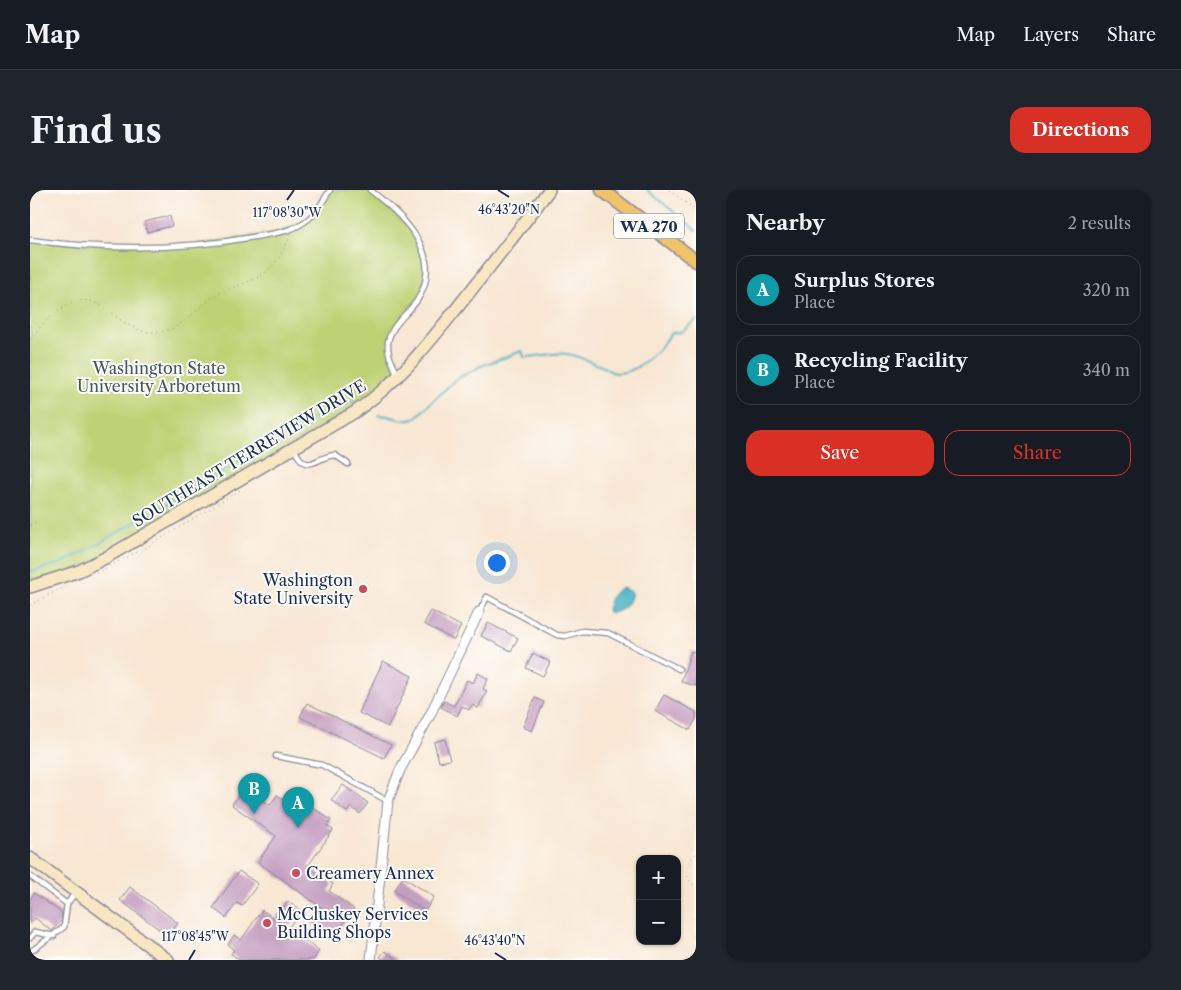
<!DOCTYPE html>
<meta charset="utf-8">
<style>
body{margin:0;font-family:"Libre Caslon Text",serif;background:#20242c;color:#f1f3f6}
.controls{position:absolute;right:15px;bottom:15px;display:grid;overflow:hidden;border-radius:10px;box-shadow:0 1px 4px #0004}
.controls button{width:45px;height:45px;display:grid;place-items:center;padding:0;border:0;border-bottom:1px solid #363941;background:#171b24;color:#f1f3f6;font:25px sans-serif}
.you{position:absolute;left:466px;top:372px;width:18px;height:18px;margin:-12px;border:4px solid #fff;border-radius:50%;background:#1a73e8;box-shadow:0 0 0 8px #1a73e833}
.badge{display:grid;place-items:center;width:32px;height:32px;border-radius:50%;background:#d93025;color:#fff;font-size:16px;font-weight:700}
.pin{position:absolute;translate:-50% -41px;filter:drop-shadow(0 1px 2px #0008)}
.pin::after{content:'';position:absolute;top:26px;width:18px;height:15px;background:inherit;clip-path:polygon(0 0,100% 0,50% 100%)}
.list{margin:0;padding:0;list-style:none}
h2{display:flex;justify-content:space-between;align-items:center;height:65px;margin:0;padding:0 20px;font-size:21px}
h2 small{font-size:16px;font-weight:400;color:#9ea1a6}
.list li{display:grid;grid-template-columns:32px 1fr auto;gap:15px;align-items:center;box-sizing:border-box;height:70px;margin:0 10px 10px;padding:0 10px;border:1px solid #363941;border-radius:15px}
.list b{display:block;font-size:19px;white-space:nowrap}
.list p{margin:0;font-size:16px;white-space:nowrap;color:#9ea1a6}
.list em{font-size:16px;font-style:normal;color:#9ea1a6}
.actions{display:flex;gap:10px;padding:15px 20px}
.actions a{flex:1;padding:11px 0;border:1px solid #d93025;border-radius:15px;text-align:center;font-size:18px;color:#d93025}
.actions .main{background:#d93025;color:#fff}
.map{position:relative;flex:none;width:666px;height:770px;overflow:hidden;border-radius:15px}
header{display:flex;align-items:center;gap:30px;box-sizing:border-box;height:70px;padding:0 25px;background:#171b24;border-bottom:1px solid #363941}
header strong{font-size:24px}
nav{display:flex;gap:28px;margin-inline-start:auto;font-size:18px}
.intro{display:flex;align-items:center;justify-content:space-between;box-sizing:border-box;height:120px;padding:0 30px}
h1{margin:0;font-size:35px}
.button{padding:12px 22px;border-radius:15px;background:#d93025;color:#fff;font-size:18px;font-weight:700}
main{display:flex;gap:30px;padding:0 30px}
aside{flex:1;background:#171b24;border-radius:15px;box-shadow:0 1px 4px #0004}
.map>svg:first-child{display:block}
</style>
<header>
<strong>Map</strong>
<nav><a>Map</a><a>Layers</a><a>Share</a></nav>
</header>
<div class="intro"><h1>Find us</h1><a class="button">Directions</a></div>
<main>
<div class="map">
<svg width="666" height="770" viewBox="0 0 666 770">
<rect width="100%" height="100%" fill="#fdfcf7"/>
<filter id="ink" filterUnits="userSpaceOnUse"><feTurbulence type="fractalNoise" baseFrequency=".02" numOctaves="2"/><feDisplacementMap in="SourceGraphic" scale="10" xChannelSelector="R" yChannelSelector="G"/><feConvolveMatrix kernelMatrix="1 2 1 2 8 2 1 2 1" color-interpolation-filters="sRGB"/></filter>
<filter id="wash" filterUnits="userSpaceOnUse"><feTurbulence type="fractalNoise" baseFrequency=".0096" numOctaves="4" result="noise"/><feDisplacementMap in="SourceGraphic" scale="20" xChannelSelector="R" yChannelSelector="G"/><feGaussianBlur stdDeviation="1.12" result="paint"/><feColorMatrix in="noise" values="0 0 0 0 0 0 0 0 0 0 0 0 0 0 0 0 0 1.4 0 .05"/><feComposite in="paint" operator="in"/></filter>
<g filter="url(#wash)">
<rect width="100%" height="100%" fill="#f8e7d3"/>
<!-- green -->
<path fill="#bfd175" stroke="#6d806a" d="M300 0H340L384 43 397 75 392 102 360 146 358 157 369 187 359 196 77 367 0 397V50L68 55H163L249 42 279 29Z"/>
<!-- water -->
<path fill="#47b3c4" stroke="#317191" d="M593 398 602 402C600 415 593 422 580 423L577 421C579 410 581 401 593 398Z"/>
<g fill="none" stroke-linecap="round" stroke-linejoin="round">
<!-- stream -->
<path stroke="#47b3c4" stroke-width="2" d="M617 0 666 40
M348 225C362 225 372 233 384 229L425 190 451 176 492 161 494 167C508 167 524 162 537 164 549 166 561 172 573 177 576 178 579 181 582 182 603 189 632 158 641 143L651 142 666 130
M0 382 31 373 59 359 288 226 325 210"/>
</g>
<g id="blocks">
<!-- building -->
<path fill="#c49ec1" d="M140 26 142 36 117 42 114 32Z
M401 421 431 436 424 450 394 434Z
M458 433 488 448 481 461 451 446Z
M661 461 666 463V496L651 492Z
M503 463 520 472 513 486 496 478Z
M353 471 382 486 358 537 329 523Z
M448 483 458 489 453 499 457 501 448 518 442 515 439 520 432 516 427 526 411 517 414 511 424 516 437 490 443 493Z
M634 505 666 522V529L660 540 625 521Z
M505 508 514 512 502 541 493 537Z
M277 513 361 555 354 568 270 527Z
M415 549 420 570 409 572 404 552Z
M313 595 338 613 330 624 321 617 317 622 301 610Z
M210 603 228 615 231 609 240 615 247 605 259 613 262 609 272 616 275 612 301 630 297 636 303 640 278 676 303 694 299 701 324 719 303 748 281 733 292 718 228 672 246 646 202 615Z
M209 681 228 694 212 716 207 713 196 728 183 718Z
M373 687 404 707 395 721 364 701Z
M100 697 148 733 138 746 90 710Z
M4 703 32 723 31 731 22 741 5 728 0 734V709Z
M258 711 271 721 258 738 289 761 283 770H210L201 764 204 760 198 755 204 745 211 750 232 720 245 729Z
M355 761 368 770H354L350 767Z"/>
</g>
</g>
<g filter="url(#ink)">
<use href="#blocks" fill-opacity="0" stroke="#8a8b98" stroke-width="1"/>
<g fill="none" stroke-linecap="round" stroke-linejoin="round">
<!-- lane casing -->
<g stroke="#8a8b98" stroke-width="7">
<path id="lane" d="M340 0C374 26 417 67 386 112 378 123 365 132 360 145 354 159 362 173 368 185
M0 50C73 60 151 60 224 47 239 44 257 43 271 34 284 27 292 13 300 0
M264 259C278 287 286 266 305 265L318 274
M449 422 457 407 527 445 535 446 552 441 578 443 649 479
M246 566 292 575 358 611
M0 686 37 714 45 703
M0 748 5 742 24 746
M0 762 34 737 37 714"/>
</g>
<!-- street casing -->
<g stroke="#8a8b98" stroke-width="11">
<path id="street" d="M341 770 358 611 370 580 399 527 449 422"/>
</g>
<!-- secondary casing -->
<g stroke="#8a8b98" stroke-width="14">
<path id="secondary" d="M0 397 49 381 77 367 325 222C370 190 393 160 427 118 458 79 489 40 519 0
M0 668 138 770"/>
</g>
<!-- primary casing -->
<g stroke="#8a8b98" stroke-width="15">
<path id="primary" d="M572 0 666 71"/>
</g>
<!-- path -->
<path stroke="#8a8b98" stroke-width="1" stroke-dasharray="1 4" stroke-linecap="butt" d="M639 0 666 20
M0 149C21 125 45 95 78 120 91 130 102 140 118 142 125 142 134 142 141 139 158 132 170 114 187 105 202 96 221 93 235 83 248 73 254 59 261 45
M0 335 7 331
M66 383 115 358 212 299
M0 415 39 394
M666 664C654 676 653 686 666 697
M656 770 666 763"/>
<!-- lane -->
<use href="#lane" stroke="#fff" stroke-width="4.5"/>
<!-- street -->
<use href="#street" stroke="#fff" stroke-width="9"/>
<!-- secondary -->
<use href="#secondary" stroke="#f9e7c3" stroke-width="11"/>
<!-- primary -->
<use href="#primary" stroke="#f0c369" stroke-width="12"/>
</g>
</g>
<!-- ticks -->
<path fill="none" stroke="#1b2f5e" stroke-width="2" d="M468 0 479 7M257 10 264 0M465 763 476 770M159 770 165 760"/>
<!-- markers -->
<g fill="#d1495b" stroke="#fdfcf7" stroke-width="2">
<circle cx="333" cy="399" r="5"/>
<circle cx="266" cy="683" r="5"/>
<circle cx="237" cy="733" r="5"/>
</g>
<g text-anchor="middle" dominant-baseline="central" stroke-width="4" stroke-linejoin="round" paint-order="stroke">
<!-- shield labels -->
<rect fill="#fdfcf7" stroke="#5f6c8c" stroke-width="1" x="584" y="23.5" width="70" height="25" rx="4"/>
<g font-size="15" font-weight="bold" fill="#1b2f5e">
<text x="619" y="36">WA 270</text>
</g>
<!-- park labels -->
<g font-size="16" fill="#445864" stroke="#fdfcf7">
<text x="129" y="178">Washington State<tspan x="129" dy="18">University Arboretum</tspan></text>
</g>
<!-- street labels -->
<g font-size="16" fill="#1b2f5e" stroke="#fdfcf7">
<text transform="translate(219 263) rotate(-31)">SOUTHEAST TERREVIEW DRIVE</text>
</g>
<!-- poi labels -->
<g font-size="16" fill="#1b2f5e" stroke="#fdfcf7" text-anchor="start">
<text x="323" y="390" text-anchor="end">Washington<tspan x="323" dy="18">State University</tspan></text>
<text x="276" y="683">Creamery Annex</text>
<text x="247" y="724">McCluskey Services<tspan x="247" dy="18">Building Shops</tspan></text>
</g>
</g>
<g font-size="12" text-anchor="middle" fill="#1b2f5e" stroke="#fdfcf7" stroke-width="4" stroke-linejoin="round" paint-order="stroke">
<text x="479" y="24">46°43'20"N</text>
<text x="257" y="27">117°08'30"W</text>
<text x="165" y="751">117°08'45"W</text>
<text x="465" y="755">46°43'40"N</text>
</g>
</svg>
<div class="controls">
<button>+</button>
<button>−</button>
</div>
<div class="you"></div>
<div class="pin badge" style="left:268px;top:638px;background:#0f9aa8">A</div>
<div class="pin badge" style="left:224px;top:624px;background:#0f9aa8">B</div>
</div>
<aside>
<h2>Nearby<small>2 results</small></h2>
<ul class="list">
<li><span class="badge" style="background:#0f9aa8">A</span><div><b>Surplus Stores</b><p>Place</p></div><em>320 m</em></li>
<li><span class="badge" style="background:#0f9aa8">B</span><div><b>Recycling Facility</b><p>Place</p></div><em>340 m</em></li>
</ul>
<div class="actions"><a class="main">Save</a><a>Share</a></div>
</aside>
</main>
